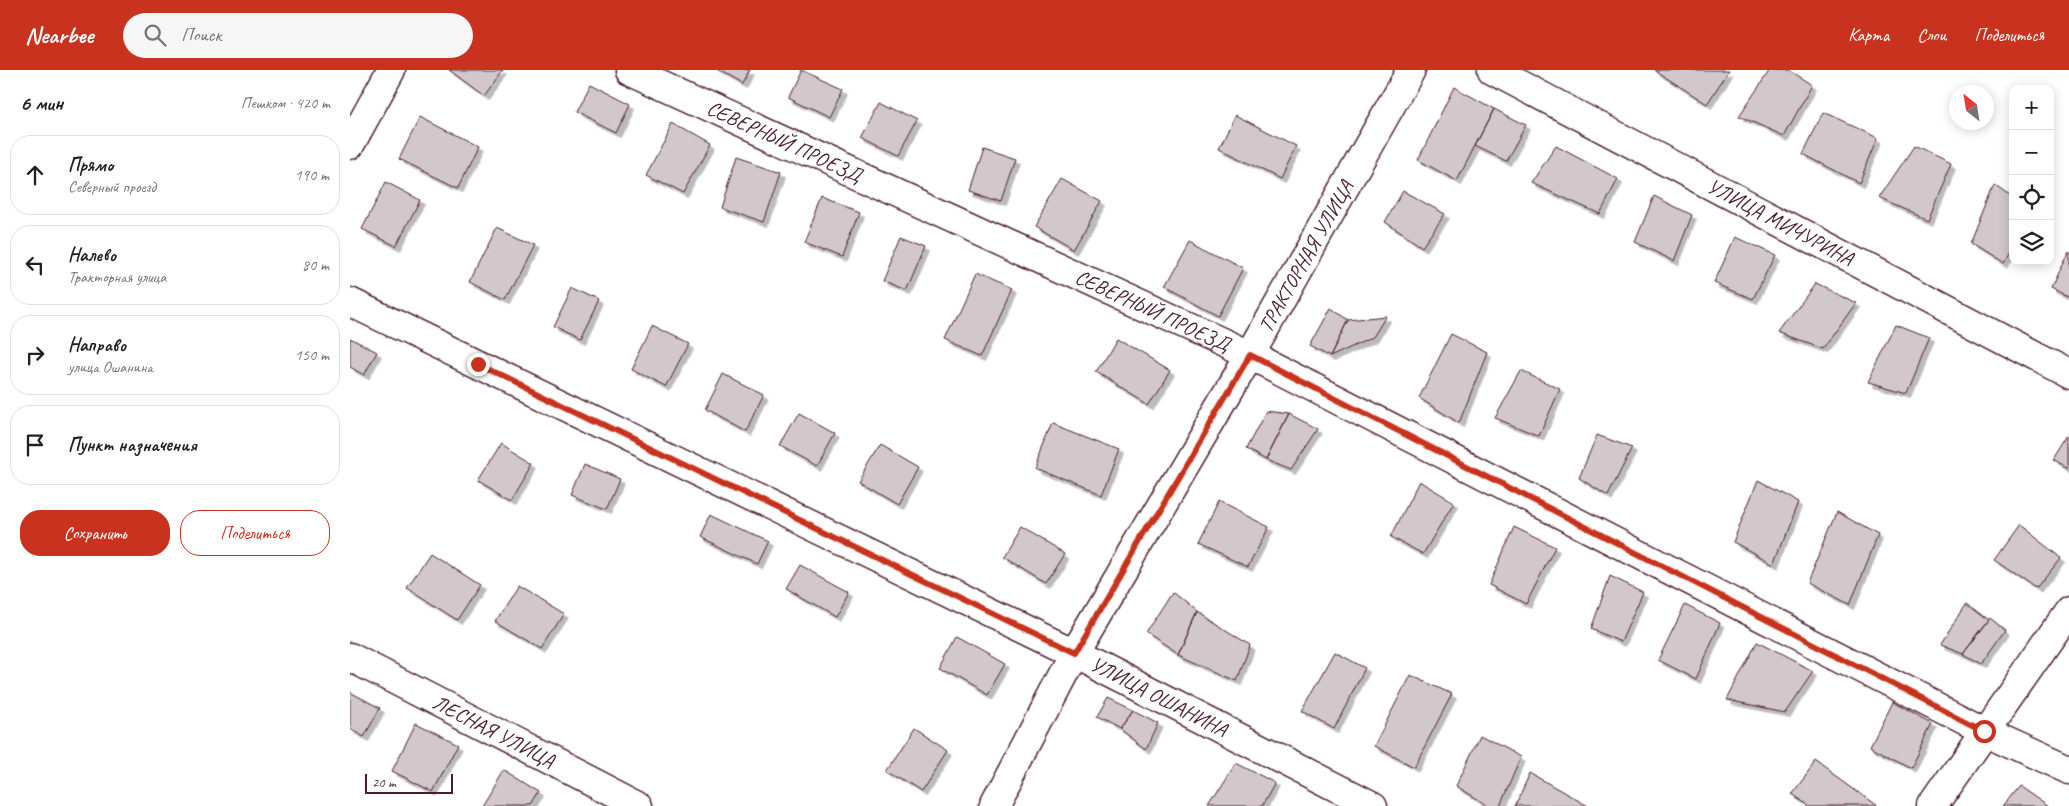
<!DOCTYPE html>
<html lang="ru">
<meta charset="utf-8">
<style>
body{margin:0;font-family:Caveat,sans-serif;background:#f6f6f6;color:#202124}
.controls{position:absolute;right:15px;top:15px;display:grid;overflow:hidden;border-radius:10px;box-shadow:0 2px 12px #0003}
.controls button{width:45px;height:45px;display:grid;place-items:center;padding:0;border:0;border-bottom:1px solid #e0e0e0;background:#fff;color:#202124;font:25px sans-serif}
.compass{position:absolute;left:1599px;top:15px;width:45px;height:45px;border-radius:50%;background:#fff;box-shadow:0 2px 12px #0003;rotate:330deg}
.scale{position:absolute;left:15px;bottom:12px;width:88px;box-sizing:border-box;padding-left:5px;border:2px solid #4a1f2b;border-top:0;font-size:14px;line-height:18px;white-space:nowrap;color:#4a1f2b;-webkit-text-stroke:4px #fff;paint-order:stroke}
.stop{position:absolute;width:15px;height:15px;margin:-11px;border:4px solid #c8321e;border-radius:50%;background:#fff}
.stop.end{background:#c8321e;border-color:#fff;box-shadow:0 1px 5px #0008}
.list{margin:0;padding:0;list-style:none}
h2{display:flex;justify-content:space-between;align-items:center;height:65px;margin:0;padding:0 20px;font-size:21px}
h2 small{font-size:16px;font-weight:400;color:#757577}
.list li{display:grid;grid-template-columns:32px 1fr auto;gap:15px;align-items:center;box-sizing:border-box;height:80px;margin:0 10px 10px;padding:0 10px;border:1px solid #e0e0e0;border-radius:20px}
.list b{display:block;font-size:19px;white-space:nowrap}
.list p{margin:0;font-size:16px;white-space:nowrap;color:#757577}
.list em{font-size:16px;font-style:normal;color:#757577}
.actions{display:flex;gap:10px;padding:15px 20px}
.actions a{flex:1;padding:11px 0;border:1px solid #c8321e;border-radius:20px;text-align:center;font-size:18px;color:#c8321e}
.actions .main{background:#c8321e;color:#fff}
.icon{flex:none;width:28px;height:28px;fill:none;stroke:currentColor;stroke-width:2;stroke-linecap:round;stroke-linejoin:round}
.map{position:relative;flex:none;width:1719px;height:736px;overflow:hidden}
header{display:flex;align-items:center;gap:30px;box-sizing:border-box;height:70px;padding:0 25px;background:#c8321e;color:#fff}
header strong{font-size:24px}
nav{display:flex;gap:28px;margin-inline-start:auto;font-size:18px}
.search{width:350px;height:45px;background:#f6f6f6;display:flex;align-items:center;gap:12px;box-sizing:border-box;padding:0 18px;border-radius:28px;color:#757577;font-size:19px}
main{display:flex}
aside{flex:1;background:#fff}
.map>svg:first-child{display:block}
</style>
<header>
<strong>Nearbee</strong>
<div class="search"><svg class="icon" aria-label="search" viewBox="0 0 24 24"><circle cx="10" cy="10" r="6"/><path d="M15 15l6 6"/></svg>Поиск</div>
<nav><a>Карта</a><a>Слои</a><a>Поделиться</a></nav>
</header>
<main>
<aside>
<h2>6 мин<small>Пешком · 420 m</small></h2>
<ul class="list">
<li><svg class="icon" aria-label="ahead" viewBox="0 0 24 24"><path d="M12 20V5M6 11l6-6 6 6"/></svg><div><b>Прямо</b><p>Северный проезд</p></div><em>190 m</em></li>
<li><svg class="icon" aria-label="left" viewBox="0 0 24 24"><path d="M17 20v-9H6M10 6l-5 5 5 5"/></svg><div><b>Налево</b><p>Тракторная улица</p></div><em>80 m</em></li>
<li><svg class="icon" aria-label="right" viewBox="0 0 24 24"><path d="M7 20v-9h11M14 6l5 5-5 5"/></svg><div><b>Направо</b><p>улица Ошанина</p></div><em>150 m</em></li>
<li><svg class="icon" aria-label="arrive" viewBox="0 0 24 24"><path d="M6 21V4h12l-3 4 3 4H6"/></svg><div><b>Пункт назначения</b></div></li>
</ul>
<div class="actions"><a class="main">Сохранить</a><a>Поделиться</a></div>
</aside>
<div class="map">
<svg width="1719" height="736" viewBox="0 0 1719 736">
<defs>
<filter id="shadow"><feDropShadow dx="4.5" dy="4.5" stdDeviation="0" flood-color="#0004"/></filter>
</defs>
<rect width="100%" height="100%" fill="#fff"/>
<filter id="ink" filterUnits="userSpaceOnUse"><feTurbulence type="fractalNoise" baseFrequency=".02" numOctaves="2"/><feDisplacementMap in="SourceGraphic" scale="10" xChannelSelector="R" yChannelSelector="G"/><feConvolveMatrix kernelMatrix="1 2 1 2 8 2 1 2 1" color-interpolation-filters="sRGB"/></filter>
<g filter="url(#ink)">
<!-- building -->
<path fill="#d2c7cb" stroke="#4a1f2b" filter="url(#shadow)" d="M99 0H153L134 26Z
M365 0H400L392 15Z
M451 0 493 19 479 47 438 27Z
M1304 0H1379L1357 34Z
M1420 0H1438L1462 15 1434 66 1389 46Z
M239 13 280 34 266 63 224 42Z
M1104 17 1144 39 1107 111 1068 90Z
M531 32 567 51 548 86 512 68Z
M1144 39 1176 55 1156 91 1125 76Z
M1473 43 1528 68 1509 113 1453 84Z
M885 45 946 76 930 109 869 78Z
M70 47 128 77 108 118 49 89Z
M323 54 360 75 333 124 296 105Z
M1206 76 1268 109 1250 144 1181 113Z
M1564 76 1601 94 1577 149 1529 128Z
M632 77 665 88 651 131 618 120Z
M386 87 431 102 414 152 370 137Z
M712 109 752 131 724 180 684 157Z
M36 112 70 130 46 176 12 159Z
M1645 115 1663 128V176L1653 194 1621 174Z
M1053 121 1095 144 1072 177 1035 152Z
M1304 126 1342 145 1324 191 1285 172Z
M472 128 509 142 492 187 454 172Z
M147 158 183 175 155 230 120 212Z
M551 166 576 176 557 221 532 211Z
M1385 167 1425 185 1403 229 1364 213Z
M840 170 893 198 868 246 814 217Z
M1718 181H1719V228L1701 219Z
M625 204 662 220 632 286 595 270Z
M1465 214 1506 233 1473 279 1429 263Z
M222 218 249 231 230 270 203 257Z
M981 238 998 250 980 287 960 276Z
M1036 246 1023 267 980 287 998 250Z
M1546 255 1579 268 1556 323 1518 312Z
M302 256 338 274 316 317 281 299Z
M1101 264 1137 282 1109 353 1069 328Z
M0 268 27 282 14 305 0 297Z
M766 268 820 300 799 334 746 302Z
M1171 301 1210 319 1189 366 1145 348Z
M373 304 414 325 395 362 355 340Z
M916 341 939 344 916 390 896 379Z
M449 343 485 363 467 396 430 376Z
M939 344 968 359 941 400 916 390Z
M703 353 769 379 751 425 685 398Z
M1247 365 1282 378 1258 426 1229 408Z
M1719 366V399L1704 390Z
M151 373 184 393 162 430 128 410Z
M530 375 568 397 547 434 508 411Z
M235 394 270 409 257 439 222 425Z
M1408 410 1448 432 1424 494 1383 472Z
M1069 411 1104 432 1073 484 1041 467Z
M869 432 919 457 898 497 848 474Z
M1487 442 1528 465 1500 535 1457 513Z
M361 444 418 471 407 494 350 467Z
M1669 455 1711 488 1686 519 1644 490Z
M670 457 715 484 696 514 652 487Z
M1164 457 1205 477 1176 534 1139 515Z
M80 483 130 515 107 550 57 518Z
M450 495 499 522 485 547 436 519Z
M1260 506 1293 522 1271 572 1241 559Z
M167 516 214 544 192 579 145 551Z
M823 522 847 542 828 585 796 564Z
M1617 533 1639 550 1613 584 1590 575Z
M1335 535 1370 553 1346 609 1308 590Z
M847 542 900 575 887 611 828 585Z
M1640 548 1655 560 1631 594 1613 584Z
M607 567 655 594 637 625 590 598Z
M1407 572 1463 601 1435 642 1377 630Z
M985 582 1015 598 984 659 952 641Z
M1060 605 1102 624 1064 697 1024 676Z
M0 622 30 638 14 667 0 659Z
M758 628 783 640 770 659 747 647Z
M1542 632 1583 654 1561 698 1520 676Z
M783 640 808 653 796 679 770 659Z
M66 653 108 674 83 722 42 701Z
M564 658 598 680 571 722 537 700Z
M1130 665 1171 687 1150 736H1139L1106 716Z
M1466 692 1527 736H1460L1442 724Z
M886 693 925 713 912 736H859Z
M154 700 191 723 183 736H132Z
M1180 703 1238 736H1165Z
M1669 716 1698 736H1653Z"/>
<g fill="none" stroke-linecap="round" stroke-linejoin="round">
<!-- street casing -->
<g stroke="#4a1f2b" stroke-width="31">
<g id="street">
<path id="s1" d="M279 0 900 285 1634 661 1719 700"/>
<path id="s2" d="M1142 0 1719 304"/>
<path d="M0 75 41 0"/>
<path id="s3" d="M0 232 724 583 1023 736"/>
<path id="s4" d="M0 587 289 736"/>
<path id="s5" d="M644 736 724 583 900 285 1061 0"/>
<path d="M1583 736 1719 541"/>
</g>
</g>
<!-- street -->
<use href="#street" stroke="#fff" stroke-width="28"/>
</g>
</g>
<g fill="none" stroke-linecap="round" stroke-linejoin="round" filter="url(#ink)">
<!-- route -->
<path stroke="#c8321e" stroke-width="6" d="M128 294 724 583 900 285 1634 661"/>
</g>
<g text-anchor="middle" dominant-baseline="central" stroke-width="4" stroke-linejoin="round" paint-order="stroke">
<!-- street labels -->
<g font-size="21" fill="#4a1f2b" stroke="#fff">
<text stroke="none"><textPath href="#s1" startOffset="171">СЕВЕРНЫЙ ПРОЕЗД</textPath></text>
<text stroke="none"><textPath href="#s2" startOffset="326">УЛИЦА МИЧУРИНА</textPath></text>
<text stroke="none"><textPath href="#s5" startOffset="632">ТРАКТОРНАЯ УЛИЦА</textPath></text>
<text stroke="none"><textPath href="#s1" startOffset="576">СЕВЕРНЫЙ ПРОЕЗД</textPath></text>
<text stroke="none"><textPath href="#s3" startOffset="900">УЛИЦА ОШАНИНА</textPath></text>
<text stroke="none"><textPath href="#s4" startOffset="162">ЛЕСНАЯ УЛИЦА</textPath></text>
</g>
</g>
</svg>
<div class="controls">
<button>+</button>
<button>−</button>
<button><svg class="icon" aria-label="locate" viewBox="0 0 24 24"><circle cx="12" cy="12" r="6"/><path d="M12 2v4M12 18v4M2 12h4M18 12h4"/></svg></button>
<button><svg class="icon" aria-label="layers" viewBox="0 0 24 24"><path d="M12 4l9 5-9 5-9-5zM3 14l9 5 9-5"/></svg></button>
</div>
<svg class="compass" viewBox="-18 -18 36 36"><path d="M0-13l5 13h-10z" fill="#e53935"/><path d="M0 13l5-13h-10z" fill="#757577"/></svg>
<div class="scale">20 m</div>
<div class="stop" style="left:1634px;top:661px"></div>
<div class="stop end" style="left:128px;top:294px"></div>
</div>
</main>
